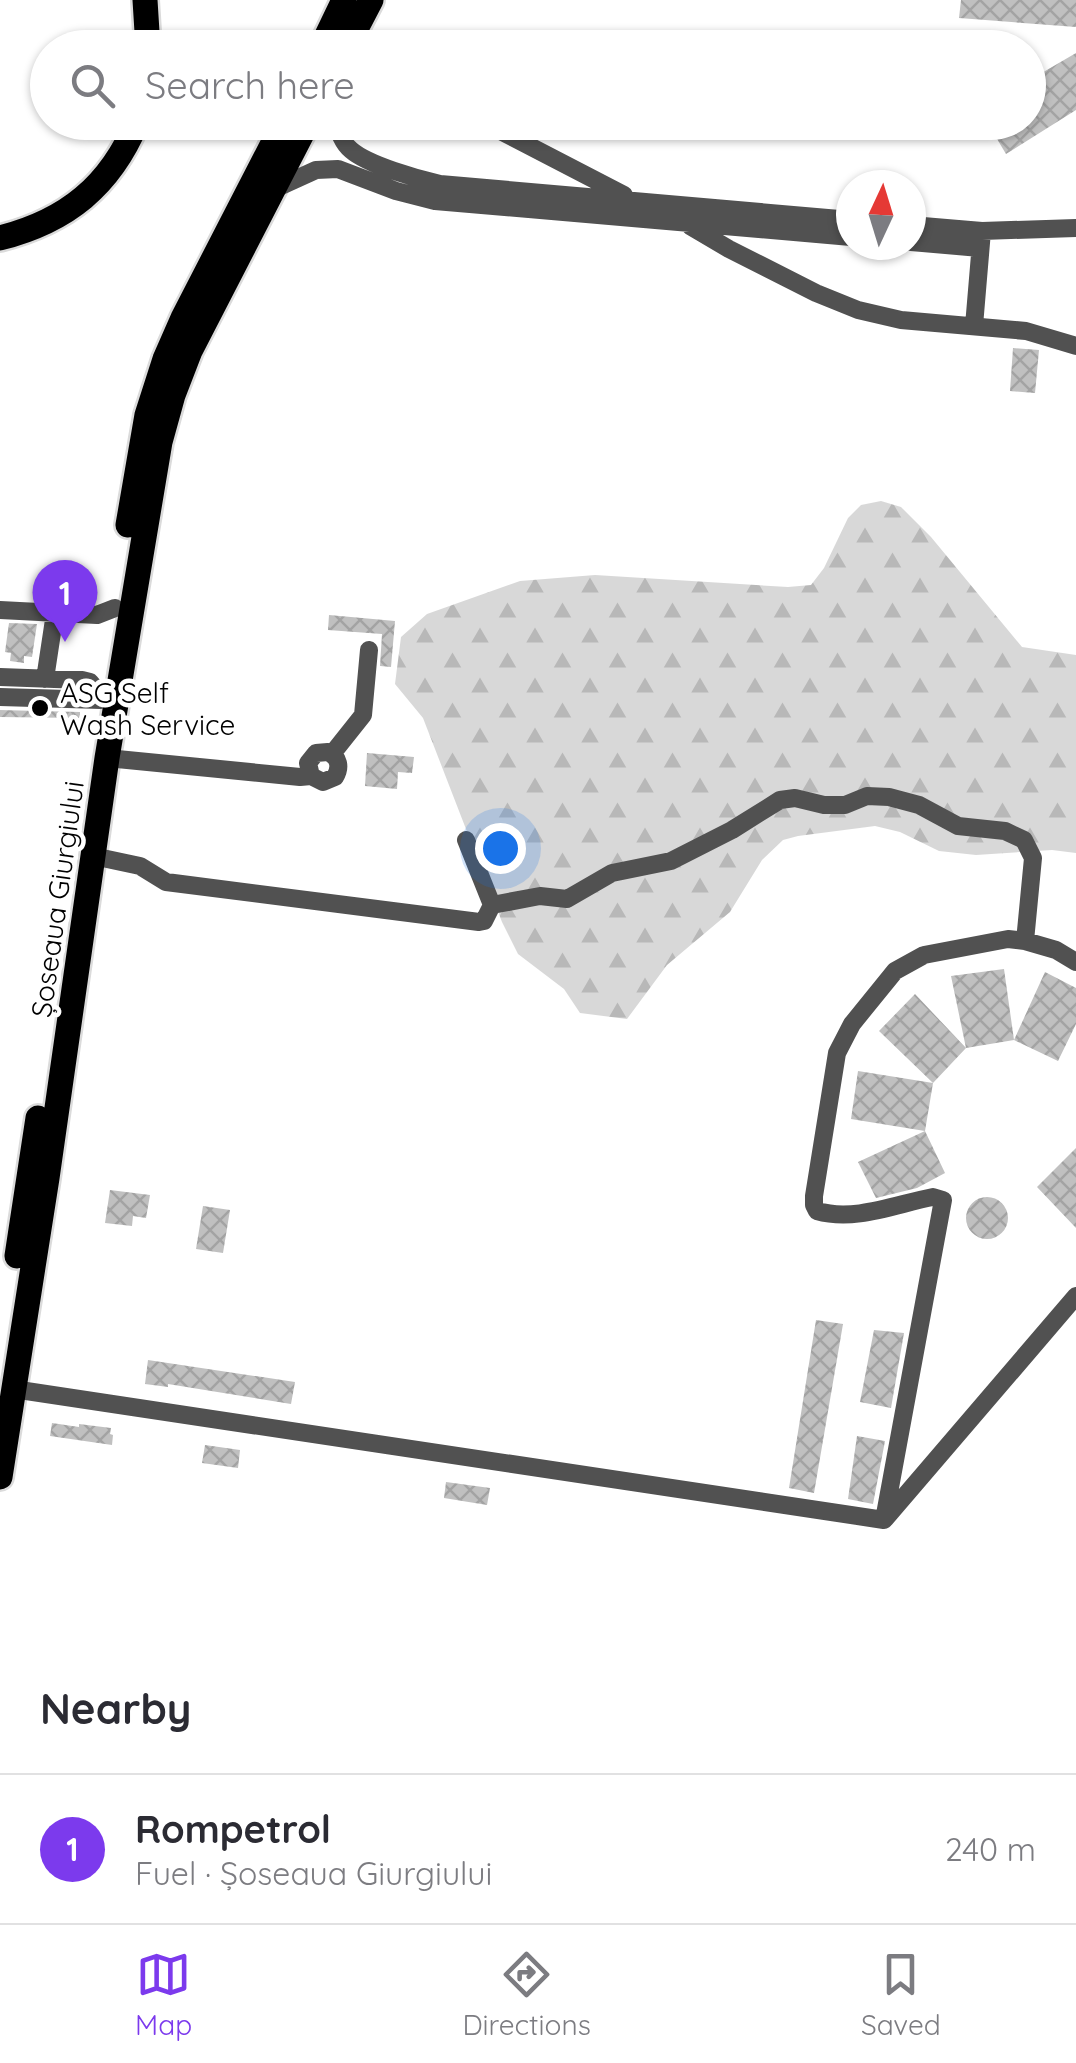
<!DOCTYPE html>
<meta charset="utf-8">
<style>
body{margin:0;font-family:Quicksand,sans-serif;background:#f7f7f7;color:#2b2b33}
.compass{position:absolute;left:836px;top:170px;width:90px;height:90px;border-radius:50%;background:#fff;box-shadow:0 2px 8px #0004;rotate:4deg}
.you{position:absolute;left:500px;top:848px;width:35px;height:35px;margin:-25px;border:8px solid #fff;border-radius:50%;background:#1a73e8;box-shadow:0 0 0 15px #1a73e833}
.badge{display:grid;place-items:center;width:65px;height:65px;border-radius:50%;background:#7c3aed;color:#fff;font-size:32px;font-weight:700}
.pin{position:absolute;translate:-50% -82px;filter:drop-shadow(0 2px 5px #0008)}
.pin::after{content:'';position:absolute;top:52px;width:35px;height:30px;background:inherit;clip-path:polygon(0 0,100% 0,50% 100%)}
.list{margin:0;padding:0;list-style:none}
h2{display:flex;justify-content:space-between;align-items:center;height:130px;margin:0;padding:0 40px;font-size:42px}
h2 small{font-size:32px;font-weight:400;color:#7c7c81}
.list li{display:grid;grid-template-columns:65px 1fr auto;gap:30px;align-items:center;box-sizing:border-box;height:150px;padding:0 40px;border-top:2px solid #e1e1e2}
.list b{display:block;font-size:38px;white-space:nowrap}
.list p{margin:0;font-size:32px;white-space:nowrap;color:#7c7c81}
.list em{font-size:32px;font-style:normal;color:#7c7c81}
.icon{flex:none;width:55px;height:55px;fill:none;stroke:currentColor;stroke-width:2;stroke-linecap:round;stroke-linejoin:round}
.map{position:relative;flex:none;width:1076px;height:1643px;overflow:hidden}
.search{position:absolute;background:#fff;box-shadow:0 2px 8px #0004;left:30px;right:30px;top:30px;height:110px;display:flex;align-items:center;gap:25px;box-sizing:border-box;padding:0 35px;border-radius:55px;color:#7c7c81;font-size:38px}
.sheet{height:280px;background:#fff}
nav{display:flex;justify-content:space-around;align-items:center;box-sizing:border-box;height:140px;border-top:2px solid #e1e1e2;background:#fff;font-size:28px;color:#7c7c81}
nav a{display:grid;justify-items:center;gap:5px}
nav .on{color:#7c3aed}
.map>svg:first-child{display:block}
</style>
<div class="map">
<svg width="1076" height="1643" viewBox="0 0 1076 1643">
<defs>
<pattern id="forest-firs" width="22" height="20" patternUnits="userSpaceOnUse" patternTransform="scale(2.5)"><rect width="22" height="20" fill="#d8d8d8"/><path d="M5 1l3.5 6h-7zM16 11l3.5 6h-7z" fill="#b8b8b8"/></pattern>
<pattern id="building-cross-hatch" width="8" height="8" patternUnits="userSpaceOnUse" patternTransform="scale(2.5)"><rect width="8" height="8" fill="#c0c0c0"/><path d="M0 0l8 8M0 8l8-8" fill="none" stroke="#a3a3a3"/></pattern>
</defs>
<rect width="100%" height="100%" fill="#fff"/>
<!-- forest -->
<path fill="url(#forest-firs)" d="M881 501 901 507 931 537 1022 647 1076 655V853L1052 850 976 855 939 851 900 832 875 826 798 836 783 840 762 860 730 912 667 965 627 1019 580 1013 564 989 518 954 502 922 423 718 395 684 401 637 427 614 520 581 595 575 788 587 811 585 824 568 848 518 861 505Z"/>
<!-- building -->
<path fill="url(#building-cross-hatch)" d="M961 0H1076V27L959 18Z
M1076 53V110L1006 154 987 122H1028V81Z
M1013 348 1039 350 1035 393 1010 391Z
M329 615 395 621 391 667 380 666 382 634 328 630Z
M9 623 37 624 32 657 24 656V663L10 661 11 653 5 652Z
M0 710 80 712V718L0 717Z
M367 753 414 757 412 773 398 772 397 789 365 786Z
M1004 969 1014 1040 966 1048 951 976Z
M1045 972 1076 988V1024L1058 1061 1014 1040Z
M915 994 966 1048 933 1083 879 1031Z
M858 1071 933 1083 925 1131 851 1119Z
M925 1131 945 1173 917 1188 876 1198 858 1162Z
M1076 1148V1228L1037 1187Z
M110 1190 150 1195 146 1218 133 1216 132 1226 105 1223Z
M966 1218a21 21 0 1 1 42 0a21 21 0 1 1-42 0Z
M203 1206 230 1210 223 1253 196 1249Z
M816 1320 843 1324 814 1493 789 1488Z
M874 1330 904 1333 891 1408 860 1402Z
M148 1360 295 1382 291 1404 168 1384V1387L145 1384Z
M52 1423 79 1427V1424L111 1428 110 1434 113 1435 112 1445 50 1436Z
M857 1436 885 1441 873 1504 848 1499Z
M205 1445 240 1450 238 1468 202 1463Z
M446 1482 490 1488 487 1505 444 1498Z"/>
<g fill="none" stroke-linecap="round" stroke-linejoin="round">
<!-- highway casing -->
<g stroke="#dbdbdb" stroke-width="30">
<path id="highway" d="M145 0 148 48
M321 48 344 0
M346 48 371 0
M0 238C67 221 110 186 137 122
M128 525 147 415 165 359 183 318 284 122
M17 1256 38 1118
M0 1477 47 1178 107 758 160 442 173 395 190 351 308 122"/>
</g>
<!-- minor -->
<path stroke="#515151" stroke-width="18" d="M336 122C339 132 343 144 351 150 368 165 418 179 440 184L851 220
M483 122 624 195
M272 190 316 170 338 169 396 191 435 201 851 237
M911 225 982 231 1076 228
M690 226 729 249 816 293 858 310 901 320 1026 331 1076 346
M911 242 980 248
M974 326 982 231
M0 610 97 615 115 608
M0 677 82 680 90 682 102 696
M45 679 55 613
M0 697 101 700
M332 754 363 715 369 650
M107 758 300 777 311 776 323 782 335 777C341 767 339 757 328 752L316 753 308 763 311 776
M466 840 492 905
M93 856 140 866 166 882 479 922 484 921 492 905 540 896 567 899 612 873 671 861 732 830 780 800 795 798 824 805H845L867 796 889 797 919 805 958 826 1005 831 1024 840 1033 858 1025 941
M13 1389 884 1520 943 1200 933 1197C896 1204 855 1222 817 1211L814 1205V1196L837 1053 852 1024 895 971 924 955 1008 939 1025 941 1056 950 1076 962
M885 1519 1076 1296"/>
<!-- highway -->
<use href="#highway" stroke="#000" stroke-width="25"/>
</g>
<!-- markers -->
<circle fill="#000" stroke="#fff" stroke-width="4" cx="40" cy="708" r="10"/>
<g text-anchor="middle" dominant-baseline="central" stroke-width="9" stroke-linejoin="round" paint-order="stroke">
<!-- poi labels -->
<g font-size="28" fill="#000" stroke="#fff" text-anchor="start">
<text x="60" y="692">ASG Self<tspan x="60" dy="32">Wash Service</tspan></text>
</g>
<!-- street labels -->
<g font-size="28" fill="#000" stroke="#fff">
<text transform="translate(57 899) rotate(-82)">Șoseaua Giurgiului</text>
</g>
</g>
</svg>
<svg class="compass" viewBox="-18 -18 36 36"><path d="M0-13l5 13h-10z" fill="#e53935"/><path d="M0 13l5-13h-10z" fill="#7c7c81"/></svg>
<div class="you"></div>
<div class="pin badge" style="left:65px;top:642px">1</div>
<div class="search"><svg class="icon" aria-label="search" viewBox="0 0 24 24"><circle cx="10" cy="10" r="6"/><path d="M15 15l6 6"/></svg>Search here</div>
</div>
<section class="sheet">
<h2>Nearby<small></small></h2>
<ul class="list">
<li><span class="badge">1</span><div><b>Rompetrol</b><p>Fuel · Șoseaua Giurgiului</p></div><em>240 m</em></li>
</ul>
</section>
<nav>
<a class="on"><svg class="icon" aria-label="map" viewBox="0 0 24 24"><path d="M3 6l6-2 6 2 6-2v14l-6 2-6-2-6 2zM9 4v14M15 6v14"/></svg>Map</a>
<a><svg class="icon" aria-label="directions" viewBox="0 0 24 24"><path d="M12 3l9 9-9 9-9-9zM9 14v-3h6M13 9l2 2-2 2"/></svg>Directions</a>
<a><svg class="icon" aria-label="saved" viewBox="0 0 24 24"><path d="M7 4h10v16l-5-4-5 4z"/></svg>Saved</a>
</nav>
